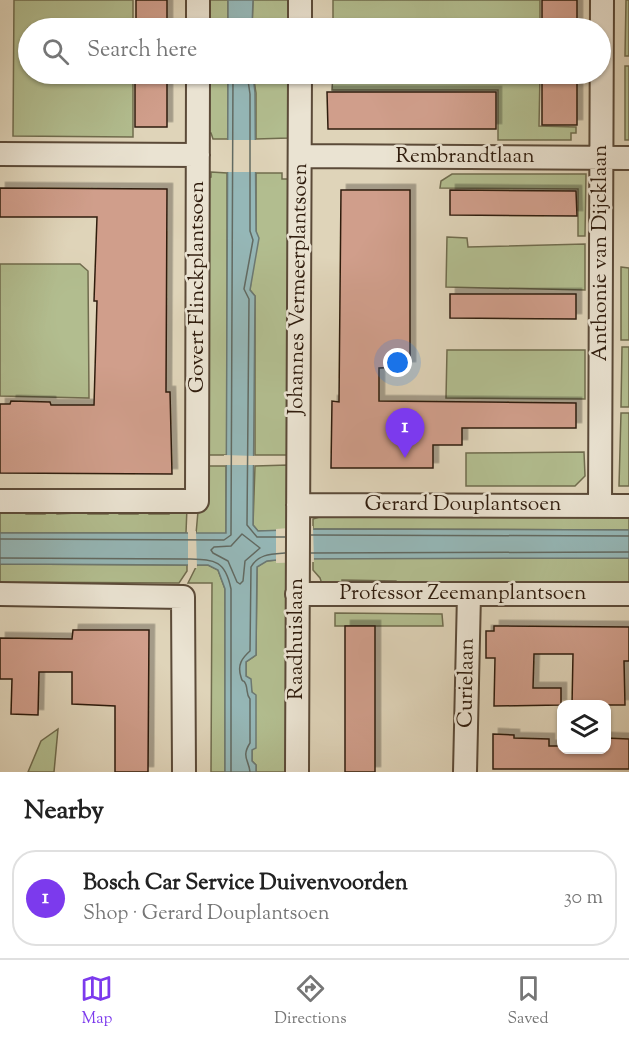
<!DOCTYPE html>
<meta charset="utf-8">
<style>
body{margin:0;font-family:"Sorts Mill Goudy",serif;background:#f6f6f6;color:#222}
.controls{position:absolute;right:18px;bottom:18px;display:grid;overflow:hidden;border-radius:12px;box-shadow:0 2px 4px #0004}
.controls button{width:54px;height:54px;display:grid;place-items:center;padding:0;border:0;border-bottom:2px solid #e0e0e0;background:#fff;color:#222;font:30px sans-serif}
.you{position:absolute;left:398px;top:363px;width:21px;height:21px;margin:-15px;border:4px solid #fff;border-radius:50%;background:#1a73e8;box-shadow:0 0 0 9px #1a73e833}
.badge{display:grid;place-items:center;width:39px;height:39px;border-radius:50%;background:#7c3aed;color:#fff;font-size:20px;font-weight:700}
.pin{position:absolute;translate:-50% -50px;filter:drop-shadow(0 2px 3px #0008)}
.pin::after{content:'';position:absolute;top:32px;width:21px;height:18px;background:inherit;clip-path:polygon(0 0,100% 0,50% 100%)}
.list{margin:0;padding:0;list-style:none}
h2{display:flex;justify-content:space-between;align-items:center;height:78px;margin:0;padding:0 24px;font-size:26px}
h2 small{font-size:20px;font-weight:400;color:#767676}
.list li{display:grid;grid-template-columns:39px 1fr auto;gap:18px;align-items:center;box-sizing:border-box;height:96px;margin:0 12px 12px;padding:0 12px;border:2px solid #e0e0e0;border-radius:24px}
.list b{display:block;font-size:22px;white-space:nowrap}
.list p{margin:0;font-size:20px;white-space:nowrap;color:#767676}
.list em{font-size:20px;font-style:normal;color:#767676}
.icon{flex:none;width:33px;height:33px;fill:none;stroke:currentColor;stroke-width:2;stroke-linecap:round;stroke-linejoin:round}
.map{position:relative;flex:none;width:629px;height:772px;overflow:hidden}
.search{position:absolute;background:#fff;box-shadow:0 2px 4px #0004;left:18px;right:18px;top:18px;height:66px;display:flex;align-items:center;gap:15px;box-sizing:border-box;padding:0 21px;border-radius:33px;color:#767676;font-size:22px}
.sheet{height:186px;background:#fff}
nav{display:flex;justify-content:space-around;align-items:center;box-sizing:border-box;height:84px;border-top:2px solid #e0e0e0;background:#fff;font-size:16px;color:#767676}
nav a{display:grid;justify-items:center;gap:3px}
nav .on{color:#7c3aed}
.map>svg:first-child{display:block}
</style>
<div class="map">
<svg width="629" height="772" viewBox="0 0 629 772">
<defs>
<filter id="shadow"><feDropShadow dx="5.5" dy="-5.5" stdDeviation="0" flood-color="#0004"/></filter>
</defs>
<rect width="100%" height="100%" fill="#dfd4b9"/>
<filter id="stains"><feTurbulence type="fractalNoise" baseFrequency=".00333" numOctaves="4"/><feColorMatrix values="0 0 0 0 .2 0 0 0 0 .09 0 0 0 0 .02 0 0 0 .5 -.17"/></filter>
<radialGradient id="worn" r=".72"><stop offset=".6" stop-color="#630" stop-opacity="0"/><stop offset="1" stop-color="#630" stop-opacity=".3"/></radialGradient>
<!-- green -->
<path fill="#b2bd8f" stroke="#706c4e" stroke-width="1.5" d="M14 0H133V28H28V74H133V137L13 136Z
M204 0H228V28H204Z
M253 0H289V28H252Z
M333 0H540V28H333Z
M626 0H629V56H625Z
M625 66H629V140H625Z
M204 74H228V139H213L211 133H203Z
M253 74H289V138L256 139V93Z
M333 74H540L539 126 576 127V133H571V140H498V90H332Z
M211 172 227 173V455H202L203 178 211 177Z
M256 173H282V179H289V455H255V296L250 290 256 231Z
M452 174H586L585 236H578V189L440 188 441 181Z
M447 237 467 238 468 247 585 244V290L446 287Z
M0 264H80L88 271 89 398 0 396Z
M621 267 629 268V340H621Z
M622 347H629V407H621Z
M447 350H585V399L446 398Z
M621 413H629V486H619Z
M584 452 585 476 575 486H466V453Z
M288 465V531H258L253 525 255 466Z
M202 466H226V534H196Z
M14 506 25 507 26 514H45V507H56L57 514 76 513V507H88V514H108V507H118L119 514H138V507H149V514H169V507H187L186 533H0V513H14Z
M629 513V530L315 529 314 558H629V589L591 582H537V589L397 588 396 581 342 580V588L323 587 320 578 313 570V519L326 515Z
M287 559V772H256V765L252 761V692L246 676V662L256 655 257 567 266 561Z
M0 564 187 565V571L179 583 0 582Z
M197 565H208L218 570 225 589V772H211L212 583H188Z
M335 613 442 614 443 626H335Z
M58 729 54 772H28L41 741Z"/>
<!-- water -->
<path fill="#95b7b7" stroke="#6c7973" stroke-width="1.5" d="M228 0H253L252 28H228Z
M228 74H253L255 93 256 231 259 238 250 290 255 296 253 525 258 531 315 529 629 530V558L287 559 267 561 257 567 256 655 246 662V676L251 679 252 692 256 695V748L252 750V761L256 765V772H225V589L218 570 208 565H187L0 564V533H226Z"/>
<!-- pier -->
<path fill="#dfd4b9" d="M225 140H259V172H224Z
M224 455 258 456V465H223Z
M313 526 314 562 276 563V529Z
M188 530 196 531 197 568H188Z"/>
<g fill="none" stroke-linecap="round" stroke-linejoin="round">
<!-- shore -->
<path stroke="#626a62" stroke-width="1.5" d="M247 74 250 94V231L253 240 244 289 249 299 247 525 257 537H285
M242 534 260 548 245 561 243 581 240 584 237 582 228 561 213 553 211 550 214 547 231 546Z
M311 535 629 536
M0 539 224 540 231 535 233 74
M311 553 629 552
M0 558 187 559C214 560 225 559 231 589V772
M250 772C249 760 241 757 250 743V699C246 694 248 691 246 685 243 677 243 685 241 677 237 665 242 658 250 651L251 567C258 554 272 554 285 553"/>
</g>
<!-- building -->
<path fill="#d09e8b" stroke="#2f1c0d" stroke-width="1.5" filter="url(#shadow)" d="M136 0H167V28H136Z
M542 0H577V28H542Z
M135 74H167V127H135Z
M542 74H577V125H542Z
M327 92H496V129H328Z
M0 188 167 189 166 392H170L172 474 0 473V404H10L11 401 50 402 51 405H94L97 301H94L97 217H0Z
M341 190H410V367L379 368V401L576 403V428H462V445H433V468H331L332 401 339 402Z
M450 190 576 191 577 216 450 215Z
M450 294H576V319L450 318Z
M345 626H375V772H345Z
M494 626 629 627V661H624L625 705H572L573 654H534L533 688H561V705L494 706 495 658H486V631H494Z
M73 630H149L148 772H115V706L72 704V672H39L38 715 11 714 12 679H0V638L72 639Z
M493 734 514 735V738L549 739V746H561V750H606V738L629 739V769H493Z"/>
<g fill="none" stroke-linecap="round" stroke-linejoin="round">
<!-- minor casing -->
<g stroke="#5b4a38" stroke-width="26">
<path id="minor" d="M198 0V28
M300 0V28
M0 154 198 155
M301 156 629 158
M0 501H197L198 74
M298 505 629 506
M600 506 602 0
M0 594 183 597 184 772
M297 594H629
M297 772 300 74
M465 772 469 594"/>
</g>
<!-- minor -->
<use href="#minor" stroke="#eae3d2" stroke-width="22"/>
</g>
<g text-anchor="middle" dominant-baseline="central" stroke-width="5" stroke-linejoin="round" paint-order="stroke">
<!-- street labels -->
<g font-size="21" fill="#2f1c0d" stroke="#eae3d2">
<text x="465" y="157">Rembrandtlaan</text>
<text transform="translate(601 253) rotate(-90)">Anthonie van Dijcklaan</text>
<text transform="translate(198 287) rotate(-90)">Govert Flinckplantsoen</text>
<text transform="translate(299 289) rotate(-89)">Johannes Vermeerplantsoen</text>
<text x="463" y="505">Gerard Douplantsoen</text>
<text x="463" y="594">Professor Zeemanplantsoen</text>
<text transform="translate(297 639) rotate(-90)">Raadhuislaan</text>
<text transform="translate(467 683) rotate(-89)">Curielaan</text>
</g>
</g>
<rect width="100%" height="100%" filter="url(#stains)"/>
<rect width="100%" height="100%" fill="url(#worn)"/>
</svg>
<div class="controls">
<button><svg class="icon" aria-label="layers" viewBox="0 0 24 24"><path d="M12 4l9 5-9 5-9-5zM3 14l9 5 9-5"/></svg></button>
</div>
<div class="you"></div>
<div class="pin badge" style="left:405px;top:458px">1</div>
<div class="search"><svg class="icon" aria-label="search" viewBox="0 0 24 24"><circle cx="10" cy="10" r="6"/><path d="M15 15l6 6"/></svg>Search here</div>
</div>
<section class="sheet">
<h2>Nearby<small></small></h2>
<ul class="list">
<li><span class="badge">1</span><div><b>Bosch Car Service Duivenvoorden</b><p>Shop · Gerard Douplantsoen</p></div><em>30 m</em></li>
</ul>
</section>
<nav>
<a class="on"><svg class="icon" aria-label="map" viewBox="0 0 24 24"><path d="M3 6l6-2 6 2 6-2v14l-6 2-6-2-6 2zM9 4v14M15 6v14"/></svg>Map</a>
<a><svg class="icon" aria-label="directions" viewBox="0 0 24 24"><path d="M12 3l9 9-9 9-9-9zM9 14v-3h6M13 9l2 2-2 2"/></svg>Directions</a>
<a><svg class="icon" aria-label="saved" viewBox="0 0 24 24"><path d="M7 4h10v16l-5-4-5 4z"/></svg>Saved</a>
</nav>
